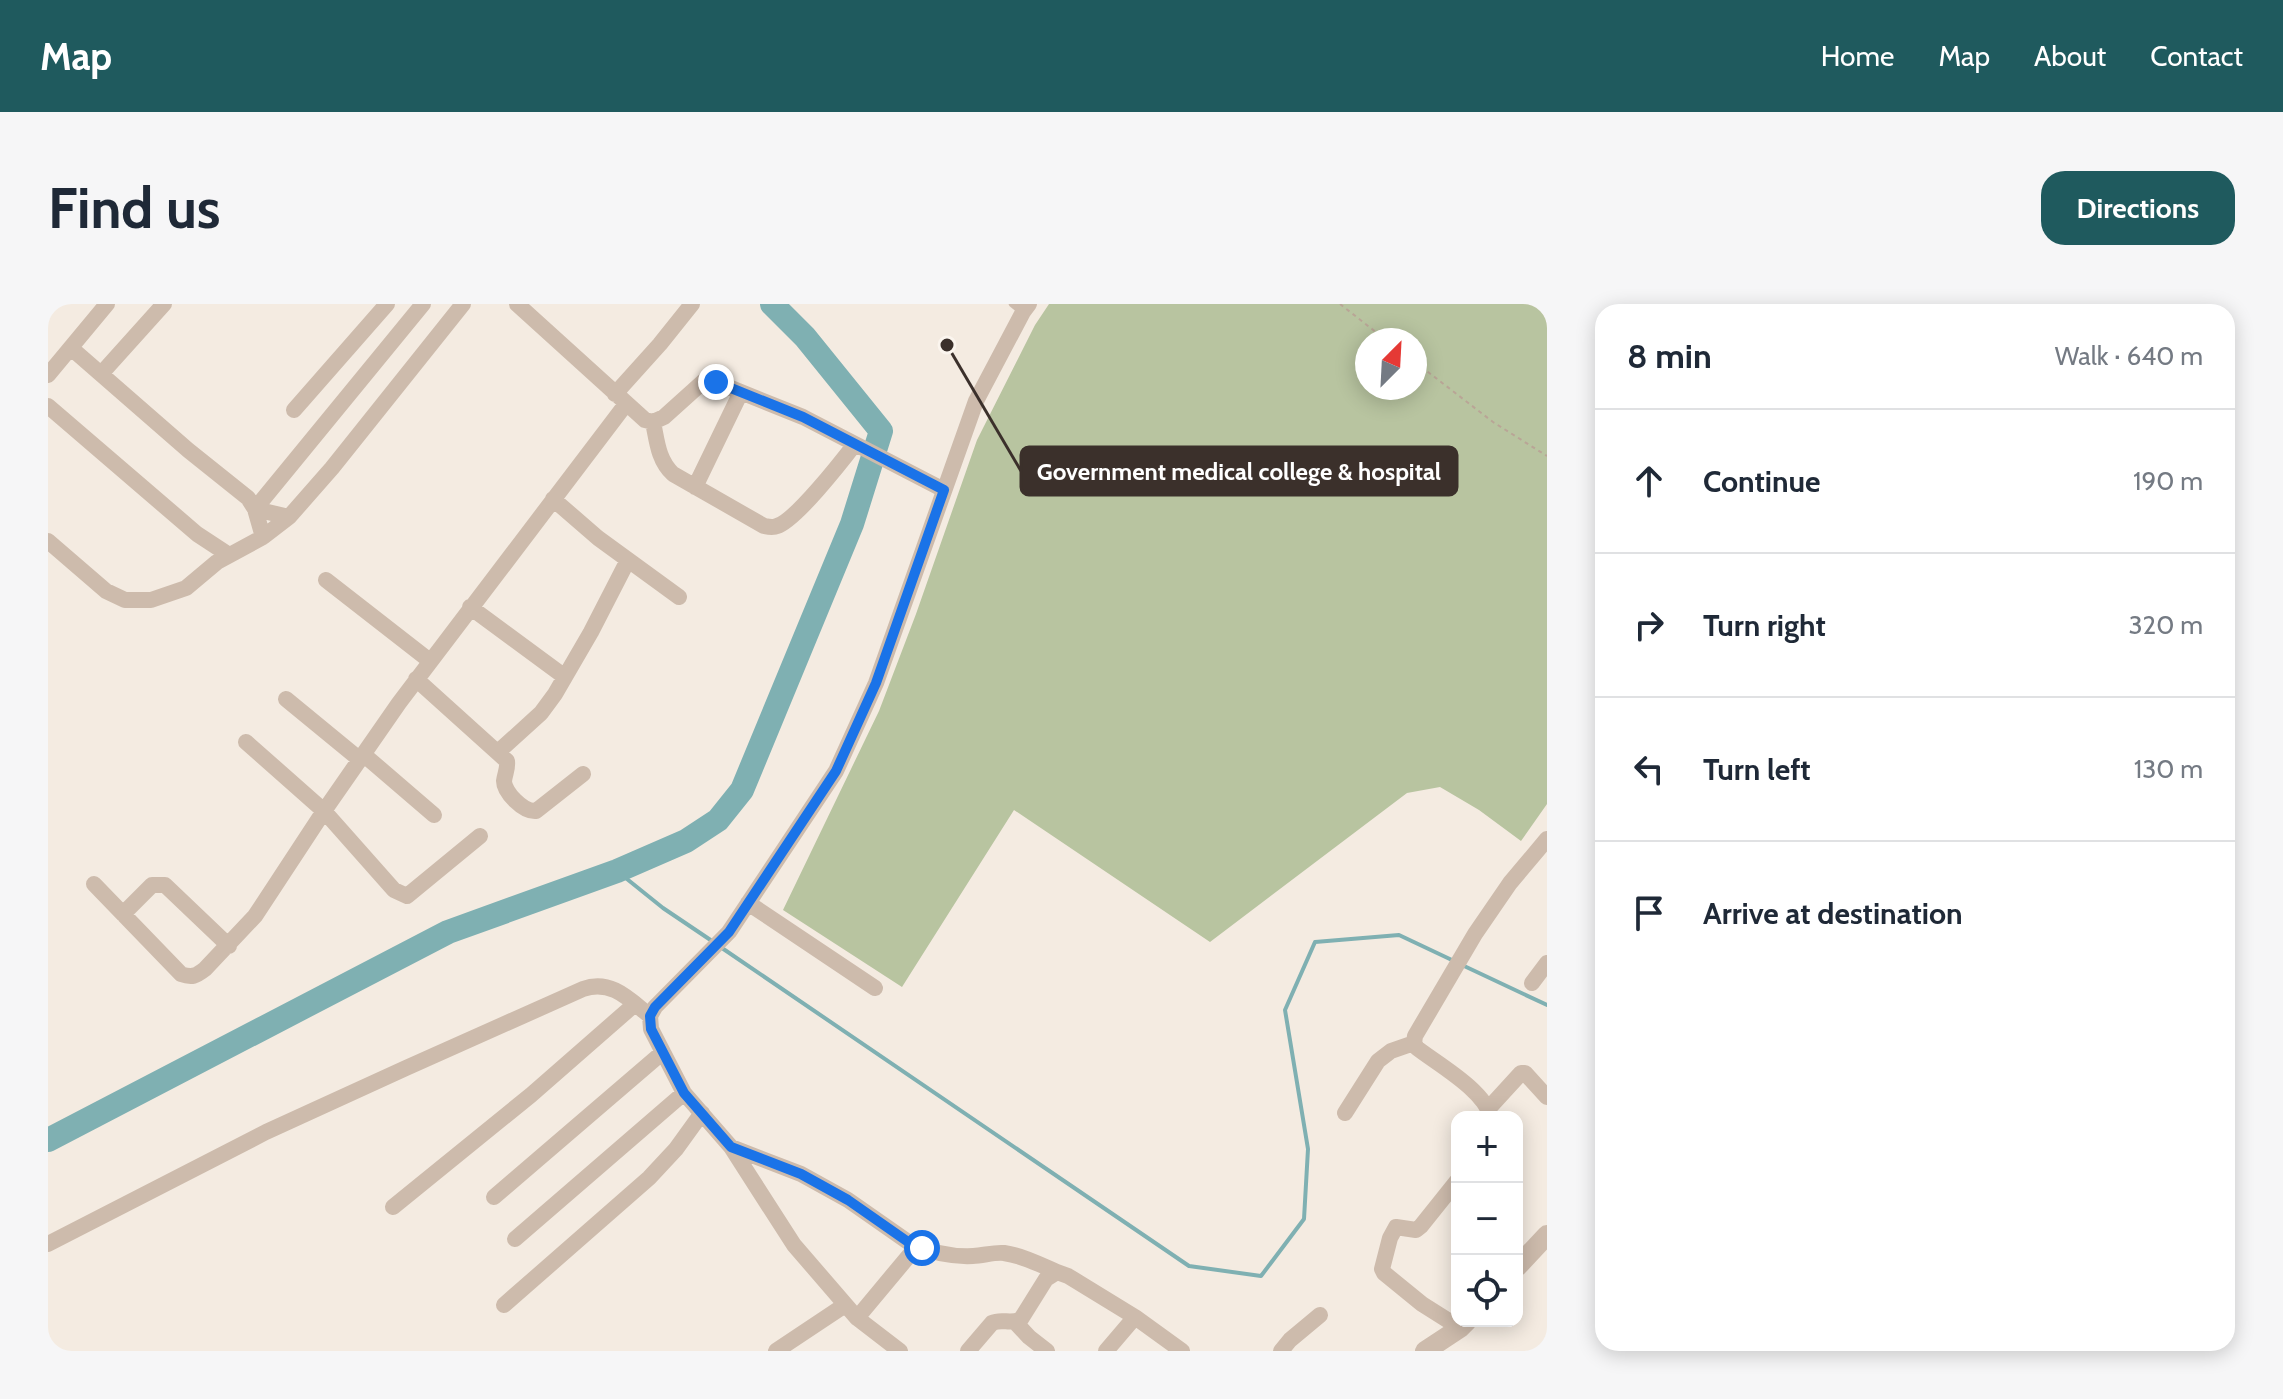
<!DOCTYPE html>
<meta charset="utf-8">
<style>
body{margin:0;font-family:Cabin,sans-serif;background:#f6f6f7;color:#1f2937}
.controls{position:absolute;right:24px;bottom:24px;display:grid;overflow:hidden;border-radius:16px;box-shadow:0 4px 20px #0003}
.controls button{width:72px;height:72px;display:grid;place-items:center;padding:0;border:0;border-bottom:2px solid #e0e1e3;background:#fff;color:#1f2937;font:40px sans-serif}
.compass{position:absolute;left:1307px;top:24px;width:72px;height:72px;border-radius:50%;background:#fff;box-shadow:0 4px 20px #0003;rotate:24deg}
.stop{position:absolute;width:24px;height:24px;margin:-18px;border:6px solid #1a73e8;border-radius:50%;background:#fff}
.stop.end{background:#1a73e8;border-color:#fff;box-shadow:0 2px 8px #0008}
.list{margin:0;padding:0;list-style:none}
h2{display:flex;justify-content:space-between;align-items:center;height:104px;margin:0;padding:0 32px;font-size:34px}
h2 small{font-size:26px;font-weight:400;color:#747a83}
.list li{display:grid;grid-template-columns:52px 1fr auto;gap:24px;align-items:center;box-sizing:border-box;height:144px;padding:0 32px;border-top:2px solid #e0e1e3}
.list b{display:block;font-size:30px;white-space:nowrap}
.list em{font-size:26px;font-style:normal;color:#747a83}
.icon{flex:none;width:44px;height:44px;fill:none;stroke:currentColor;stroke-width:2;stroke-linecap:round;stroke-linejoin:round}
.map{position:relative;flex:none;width:1499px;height:1047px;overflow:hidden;border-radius:24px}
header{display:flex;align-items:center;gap:48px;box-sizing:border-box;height:112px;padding:0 40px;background:#1f5a5e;color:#fff}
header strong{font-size:38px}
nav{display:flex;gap:44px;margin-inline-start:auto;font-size:28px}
.intro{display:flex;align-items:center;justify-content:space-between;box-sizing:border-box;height:192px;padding:0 48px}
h1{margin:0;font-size:56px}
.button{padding:20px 36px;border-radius:24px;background:#1f5a5e;color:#fff;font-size:28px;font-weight:700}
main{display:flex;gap:48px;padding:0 48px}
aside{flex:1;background:#fff;border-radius:24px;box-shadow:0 4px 20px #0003}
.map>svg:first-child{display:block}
</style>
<header>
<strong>Map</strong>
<nav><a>Home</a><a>Map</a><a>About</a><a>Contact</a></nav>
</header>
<div class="intro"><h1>Find us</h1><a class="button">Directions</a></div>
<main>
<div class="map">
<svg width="1499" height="1047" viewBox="0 0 1499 1047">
<rect width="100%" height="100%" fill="#f4ebe1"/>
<!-- park -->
<path fill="#b8c4a0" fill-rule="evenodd" d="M1001 0H1499V500L1473 537 1431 506 1392 483 1359 489 1162 638 966 506 854 683 735 606 831 407 868 310 929 136 987 21ZM1319 36H1367V84H1319Z"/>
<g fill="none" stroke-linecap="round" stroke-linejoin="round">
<!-- stream -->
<path stroke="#7fb0b2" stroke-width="4" d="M569 567 615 604 664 637
M671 642 1141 962 1213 972 1256 915 1260 845 1237 706 1267 638 1351 631 1406 657
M1414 661 1499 701"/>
<!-- river -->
<path stroke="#7fb0b2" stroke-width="24" d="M0 836 400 628 569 567 638 537 670 516 694 486 804 220 833 127 757 33 724 0"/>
<!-- path -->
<path stroke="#b9a596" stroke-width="2" stroke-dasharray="4 4" stroke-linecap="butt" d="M1292 0 1338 36
M1367 58 1445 118 1499 152"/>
<!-- service -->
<path stroke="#cdbbac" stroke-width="8" d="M965 0 975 8"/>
<!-- minor -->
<path stroke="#cdbbac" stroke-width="16" d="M469 0 597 116 605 118 616 113 656 77 668 78 755 113 896 186
M23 44 140 146 200 194 207 205 215 233
M53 70 116 0
M0 71 59 0
M567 90 612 40 644 0
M0 102 149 230 181 251
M246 106 339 0
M605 118C609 137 610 156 625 170L716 222C721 223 725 224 729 222 747 217 794 157 807 140
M647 183 693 88
M505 195 550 234 631 293
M241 213 207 205 375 0
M0 237 58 287 77 296H103L138 284 169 258 215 233 241 213 284 164 415 0
M278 276 382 357
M422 303 517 373
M368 375 459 457C460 465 457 469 456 477 456 488 475 508 488 507L535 470
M238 395 311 455
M198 438 276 507 346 586 359 592 432 532
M450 448 493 409 507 390 543 328 580 256
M315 450 386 511
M46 580 133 670C144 674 148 672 157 665L207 612 276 507 351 399 578 100
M700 599 827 684
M75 610 104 581H117L181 642
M1484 679 1499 659
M1441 804 1473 769H1477L1499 793
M1297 809 1330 757 1343 747 1366 739
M1443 813C1436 786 1391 761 1369 744L1366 739 1367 732 1427 630 1462 579 1499 535
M683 843 753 870 800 896 863 940C882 948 904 953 925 952 935 952 945 948 956 949 975 952 991 960 1009 968
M1409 877 1373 922 1368 926 1348 923 1342 934 1334 965 1336 969 1374 1000 1412 1024
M446 893 615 748
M345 903 483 791 587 700
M467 935 636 789
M0 940 218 828 358 764 535 685C563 675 581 695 602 712
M456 1001 601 874 628 845 654 809
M809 1014 869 942
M967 1018 981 1033 999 1047
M728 1047 797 1001
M852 1047 809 1014 746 941 683 843 636 789 603 725 602 712 607 703 681 628 788 467 828 379 928 97 975 8 981 0
M920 1047 944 1019C954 1014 963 1021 973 1015L998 975 1009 968 1020 972 1087 1013 1134 1047
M1058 1047 1087 1013
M1233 1047 1242 1036 1272 1011"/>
<!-- tertiary -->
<path stroke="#cdbbac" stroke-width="20" d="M1469 963 1499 931
M1377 1047 1412 1024 1419 1017"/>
</g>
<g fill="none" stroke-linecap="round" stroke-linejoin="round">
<!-- route -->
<path stroke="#1a73e8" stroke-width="10" d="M668 78 755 113 896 186 828 379 788 467 681 628 607 703 602 712 603 725 636 789 683 843 753 870 800 896 863 940 874 944"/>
</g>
<!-- callouts -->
<path fill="none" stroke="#3b302b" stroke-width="3" d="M899 41L973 167"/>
<circle fill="#3b302b" stroke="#fbf5ee" stroke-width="3" cx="899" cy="41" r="8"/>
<rect fill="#3b302b" stroke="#3b302b" stroke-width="3" x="973" y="143" width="436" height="48" rx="8"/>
<g font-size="24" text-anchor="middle" font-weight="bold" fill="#fff">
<text x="1191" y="176">Government medical college &amp; hospital</text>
</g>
</svg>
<div class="controls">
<button>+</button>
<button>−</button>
<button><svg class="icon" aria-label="locate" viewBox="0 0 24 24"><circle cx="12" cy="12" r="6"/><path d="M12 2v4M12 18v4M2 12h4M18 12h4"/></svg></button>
</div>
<svg class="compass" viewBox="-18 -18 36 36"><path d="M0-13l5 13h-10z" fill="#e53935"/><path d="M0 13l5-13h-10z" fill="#747a83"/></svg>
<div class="stop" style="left:874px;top:944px"></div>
<div class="stop end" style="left:668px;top:78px"></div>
</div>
<aside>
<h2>8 min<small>Walk · 640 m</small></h2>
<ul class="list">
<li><svg class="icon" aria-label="ahead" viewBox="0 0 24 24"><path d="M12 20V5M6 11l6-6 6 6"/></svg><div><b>Continue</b></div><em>190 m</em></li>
<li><svg class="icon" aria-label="right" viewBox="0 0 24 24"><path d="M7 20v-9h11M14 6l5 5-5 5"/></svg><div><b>Turn right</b></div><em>320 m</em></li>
<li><svg class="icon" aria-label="left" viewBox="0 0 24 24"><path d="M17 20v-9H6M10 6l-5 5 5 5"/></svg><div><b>Turn left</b></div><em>130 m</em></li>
<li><svg class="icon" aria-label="arrive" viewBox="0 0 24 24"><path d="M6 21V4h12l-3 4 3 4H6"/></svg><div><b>Arrive at destination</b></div></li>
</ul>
</aside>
</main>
